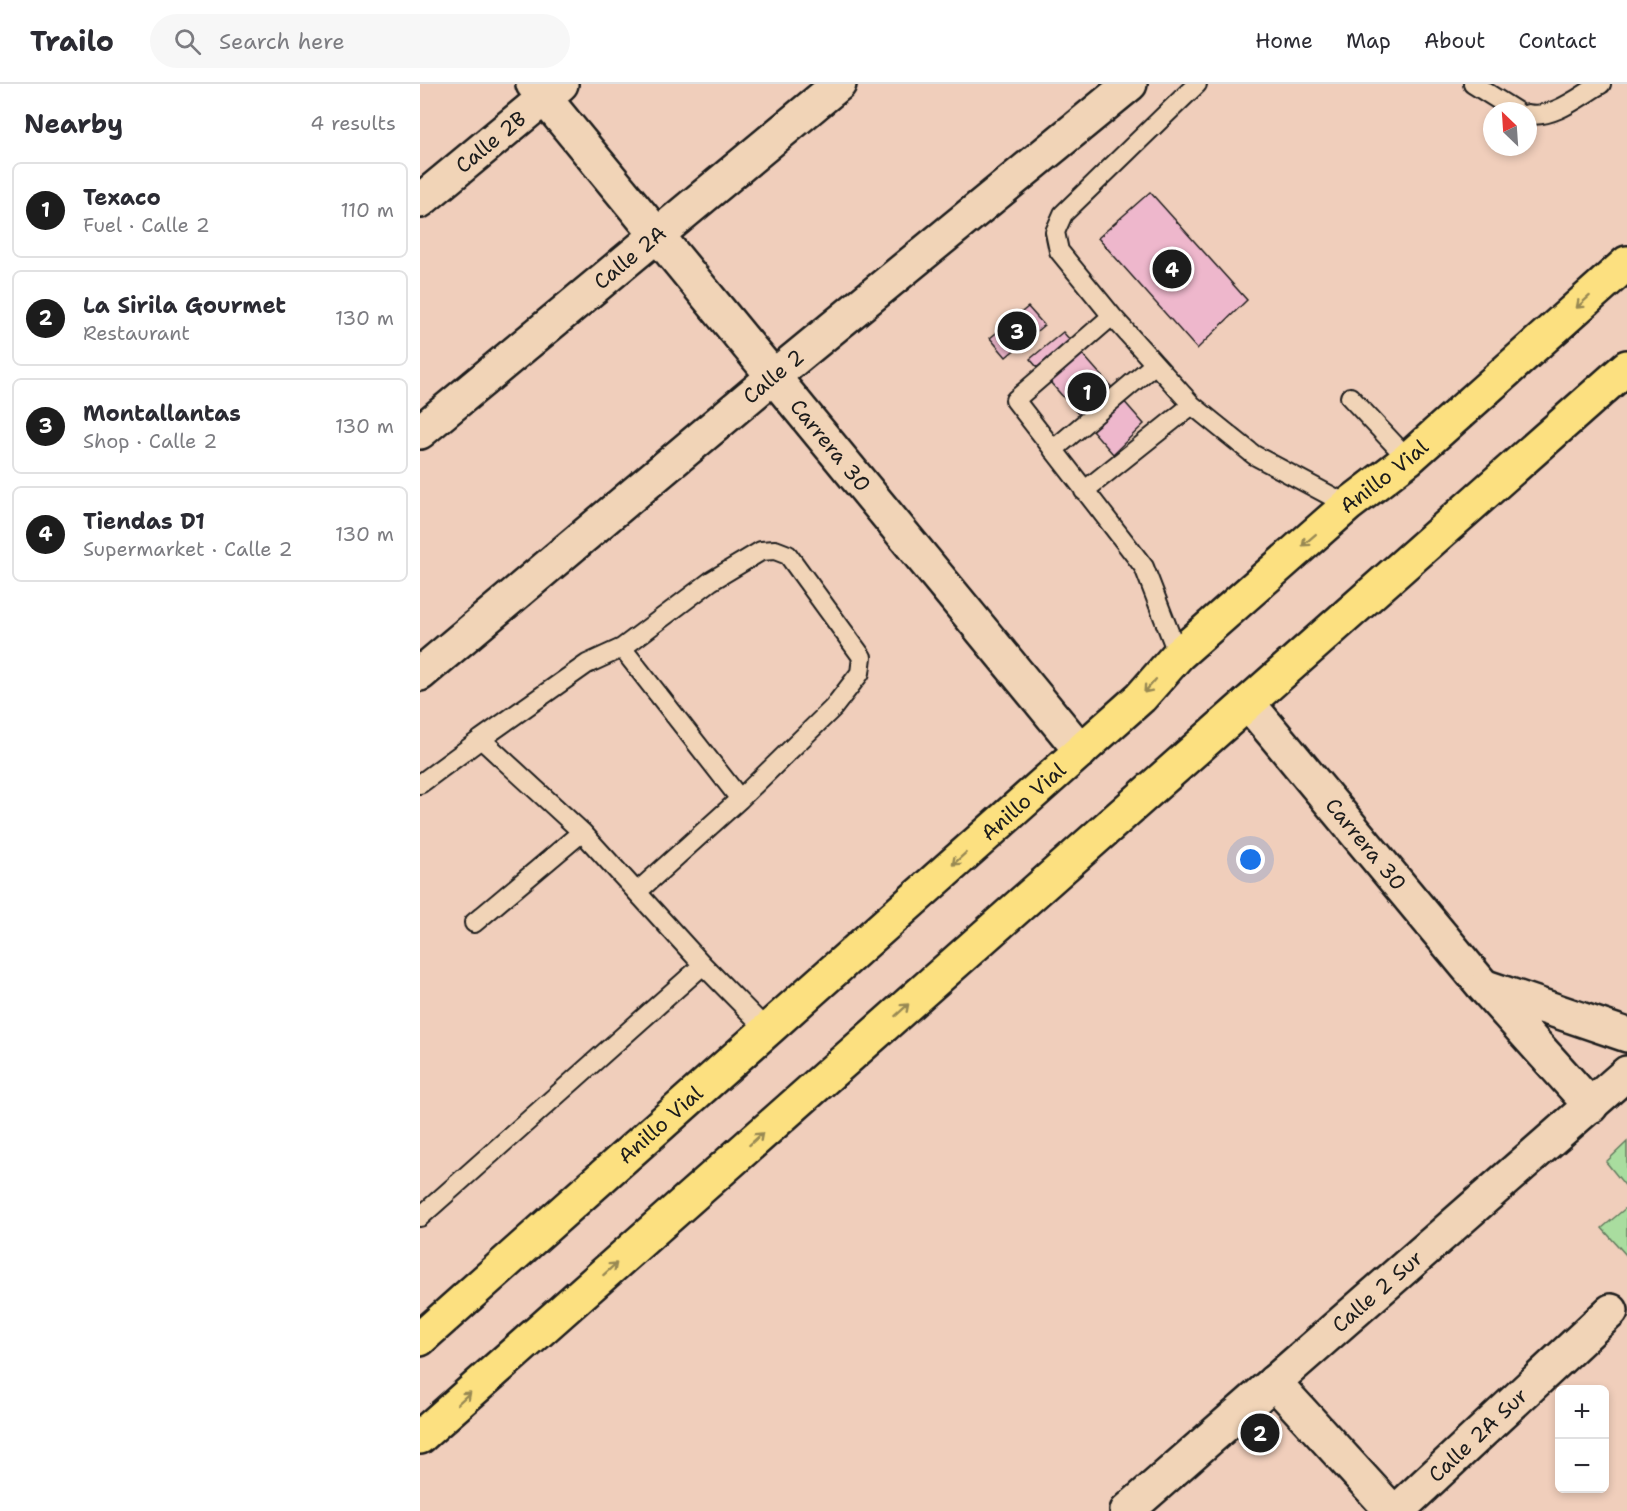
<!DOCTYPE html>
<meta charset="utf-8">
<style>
body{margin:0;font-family:"Shantell Sans",sans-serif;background:#f7f7f7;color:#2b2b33}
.controls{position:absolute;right:18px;bottom:18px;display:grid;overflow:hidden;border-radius:9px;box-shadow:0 3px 9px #0003}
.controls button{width:54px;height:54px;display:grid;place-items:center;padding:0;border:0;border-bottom:2px solid #e1e1e2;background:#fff;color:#2b2b33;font:30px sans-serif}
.compass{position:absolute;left:1063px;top:18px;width:54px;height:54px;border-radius:50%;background:#fff;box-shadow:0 3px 9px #0003;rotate:335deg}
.you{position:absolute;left:831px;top:776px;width:21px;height:21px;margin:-15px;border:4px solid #fff;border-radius:50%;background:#1a73e8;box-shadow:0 0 0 9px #1a73e833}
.badge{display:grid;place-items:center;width:39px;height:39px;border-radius:50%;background:#1c1c1c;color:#fff;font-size:20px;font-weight:700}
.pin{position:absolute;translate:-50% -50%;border:3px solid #fff;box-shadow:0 2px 6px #0006}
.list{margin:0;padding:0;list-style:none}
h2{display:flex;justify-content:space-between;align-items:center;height:78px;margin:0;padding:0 24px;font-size:26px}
h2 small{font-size:20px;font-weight:400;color:#7c7c81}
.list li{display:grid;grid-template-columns:39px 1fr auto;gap:18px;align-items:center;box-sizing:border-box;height:96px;margin:0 12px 12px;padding:0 12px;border:2px solid #e1e1e2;border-radius:9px}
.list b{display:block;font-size:22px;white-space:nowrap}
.list p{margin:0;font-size:20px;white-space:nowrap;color:#7c7c81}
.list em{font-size:20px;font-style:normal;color:#7c7c81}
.icon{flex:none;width:33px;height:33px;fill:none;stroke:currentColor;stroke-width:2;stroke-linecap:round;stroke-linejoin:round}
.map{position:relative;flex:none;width:1207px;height:1427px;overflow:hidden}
header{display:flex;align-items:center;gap:36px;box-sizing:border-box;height:84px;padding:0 30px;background:#fff;border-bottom:2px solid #e1e1e2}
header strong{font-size:28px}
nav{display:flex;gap:33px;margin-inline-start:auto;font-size:21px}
.search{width:420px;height:54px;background:#f7f7f7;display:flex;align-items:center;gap:15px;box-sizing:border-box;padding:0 21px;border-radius:33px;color:#7c7c81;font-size:22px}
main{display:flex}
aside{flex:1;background:#fff}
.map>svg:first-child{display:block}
</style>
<header>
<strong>Trailo</strong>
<div class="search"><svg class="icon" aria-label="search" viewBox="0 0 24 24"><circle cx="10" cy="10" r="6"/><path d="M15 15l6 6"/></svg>Search here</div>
<nav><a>Home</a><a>Map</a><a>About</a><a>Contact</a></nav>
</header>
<main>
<aside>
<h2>Nearby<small>4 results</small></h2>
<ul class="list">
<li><span class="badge">1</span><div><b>Texaco</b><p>Fuel · Calle 2</p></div><em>110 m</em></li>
<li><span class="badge">2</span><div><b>La Sirila Gourmet</b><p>Restaurant</p></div><em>130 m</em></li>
<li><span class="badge">3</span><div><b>Montallantas</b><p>Shop · Calle 2</p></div><em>130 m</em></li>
<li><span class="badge">4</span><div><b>Tiendas D1</b><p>Supermarket · Calle 2</p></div><em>130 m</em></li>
</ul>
</aside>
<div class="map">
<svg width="1207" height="1427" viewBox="0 0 1207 1427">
<rect width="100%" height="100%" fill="#f0cebb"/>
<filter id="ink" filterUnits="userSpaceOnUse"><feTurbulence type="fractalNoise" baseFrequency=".0167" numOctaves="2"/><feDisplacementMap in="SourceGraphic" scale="12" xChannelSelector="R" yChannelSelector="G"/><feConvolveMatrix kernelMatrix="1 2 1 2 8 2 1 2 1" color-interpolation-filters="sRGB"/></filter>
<g filter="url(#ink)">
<!-- green -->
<path fill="#a9dd9f" stroke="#627c5e" stroke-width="1.5" d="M1207 1058V1104L1186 1078Z
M1207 1123V1172L1182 1144Z"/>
<!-- building -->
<path fill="#eeb7cc" stroke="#1c1c1c" stroke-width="1.5" d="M730 108 827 216 777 265 678 154Z
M608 223 624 241 586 273 570 254Z
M643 248 724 340 693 370 610 275Z"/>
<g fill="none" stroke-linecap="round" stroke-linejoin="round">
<!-- service casing -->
<g stroke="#1c1c1c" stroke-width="22">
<path id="service" d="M777 0 643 130 635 148 639 167 692 232 772 321 834 371 928 421
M1053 0 1096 27
M1108 30C1133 35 1160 12 1181 0
M692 232 595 316 724 483 758 571
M930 313 988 375
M633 366 735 280
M664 407 772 321
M202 564 291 497 341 467 355 466 368 471 442 573 440 589 413 624 320 715 217 808
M61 655 167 580 202 564 320 715
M0 700 61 655 162 748 283 881 347 946
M54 839 162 748
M0 1133 283 881"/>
</g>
<!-- minor casing -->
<g stroke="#1c1c1c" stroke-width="38">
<g id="minor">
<path id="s1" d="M113 0 661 667"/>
<path id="s2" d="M0 117 141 0"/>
<path id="s3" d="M0 348 419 0"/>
<path id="s4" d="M0 590 354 292 710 0"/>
<path id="s5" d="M828 619 1064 903 1171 1022"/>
<path d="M1066 903 1207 951"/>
<path d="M854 1298 972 1427"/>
<path id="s6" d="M707 1427 1207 989"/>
<path id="s7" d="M977 1427 1191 1227"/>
</g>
</g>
<!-- trunk casing -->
<g stroke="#1c1c1c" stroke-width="38">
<g id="trunk">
<path id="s8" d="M0 1255 721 613 758 571 928 421 988 375 1207 179"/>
<path d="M0 1353 1207 283"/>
</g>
</g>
<!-- service -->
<use href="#service" stroke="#f1d4b7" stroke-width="18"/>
<!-- minor -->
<use href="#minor" stroke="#f1d4b7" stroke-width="33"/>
<!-- trunk -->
<use href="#trunk" stroke="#fce080" stroke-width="33"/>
</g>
<!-- one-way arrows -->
<defs><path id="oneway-shaft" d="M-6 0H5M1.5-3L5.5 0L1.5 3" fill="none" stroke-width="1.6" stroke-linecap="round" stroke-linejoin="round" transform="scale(1.5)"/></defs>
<g stroke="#978853">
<use href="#oneway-shaft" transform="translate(1163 218) rotate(138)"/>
<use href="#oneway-shaft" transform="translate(889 456) rotate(139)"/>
<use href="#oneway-shaft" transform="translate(730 602) rotate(131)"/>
<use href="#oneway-shaft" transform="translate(539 775) rotate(138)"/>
<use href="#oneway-shaft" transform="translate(482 926) rotate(-42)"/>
<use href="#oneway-shaft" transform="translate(336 1055) rotate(-42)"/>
<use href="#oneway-shaft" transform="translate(190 1185) rotate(-42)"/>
<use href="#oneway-shaft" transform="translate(44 1314) rotate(-42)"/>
</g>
</g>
<g text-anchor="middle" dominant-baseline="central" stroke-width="5" stroke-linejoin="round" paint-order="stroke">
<!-- street labels -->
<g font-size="21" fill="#1c1c1c" stroke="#f1d4b7">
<text stroke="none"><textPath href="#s2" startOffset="92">Calle 2B</textPath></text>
<text stroke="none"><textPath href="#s3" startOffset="273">Calle 2A</textPath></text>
<text stroke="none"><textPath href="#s4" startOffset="462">Calle 2</textPath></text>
<text stroke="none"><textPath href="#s1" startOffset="468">Carrera 30</textPath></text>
<text stroke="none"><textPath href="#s8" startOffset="1294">Anillo Vial</textPath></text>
<text stroke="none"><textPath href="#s8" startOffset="808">Anillo Vial</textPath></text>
<text stroke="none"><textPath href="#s5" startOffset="184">Carrera 30</textPath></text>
<text stroke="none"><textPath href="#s8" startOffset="322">Anillo Vial</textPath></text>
<text stroke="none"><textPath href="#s6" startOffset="333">Calle 2 Sur</textPath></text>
<text stroke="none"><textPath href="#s7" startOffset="111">Calle 2A Sur</textPath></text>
</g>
</g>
</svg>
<div class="controls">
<button>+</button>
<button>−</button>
</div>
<svg class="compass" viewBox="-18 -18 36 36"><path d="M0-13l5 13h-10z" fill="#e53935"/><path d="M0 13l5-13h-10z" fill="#7c7c81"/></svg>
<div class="you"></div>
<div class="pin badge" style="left:667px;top:308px">1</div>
<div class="pin badge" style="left:840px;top:1349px">2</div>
<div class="pin badge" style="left:597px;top:247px">3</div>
<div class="pin badge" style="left:752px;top:185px">4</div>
</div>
</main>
